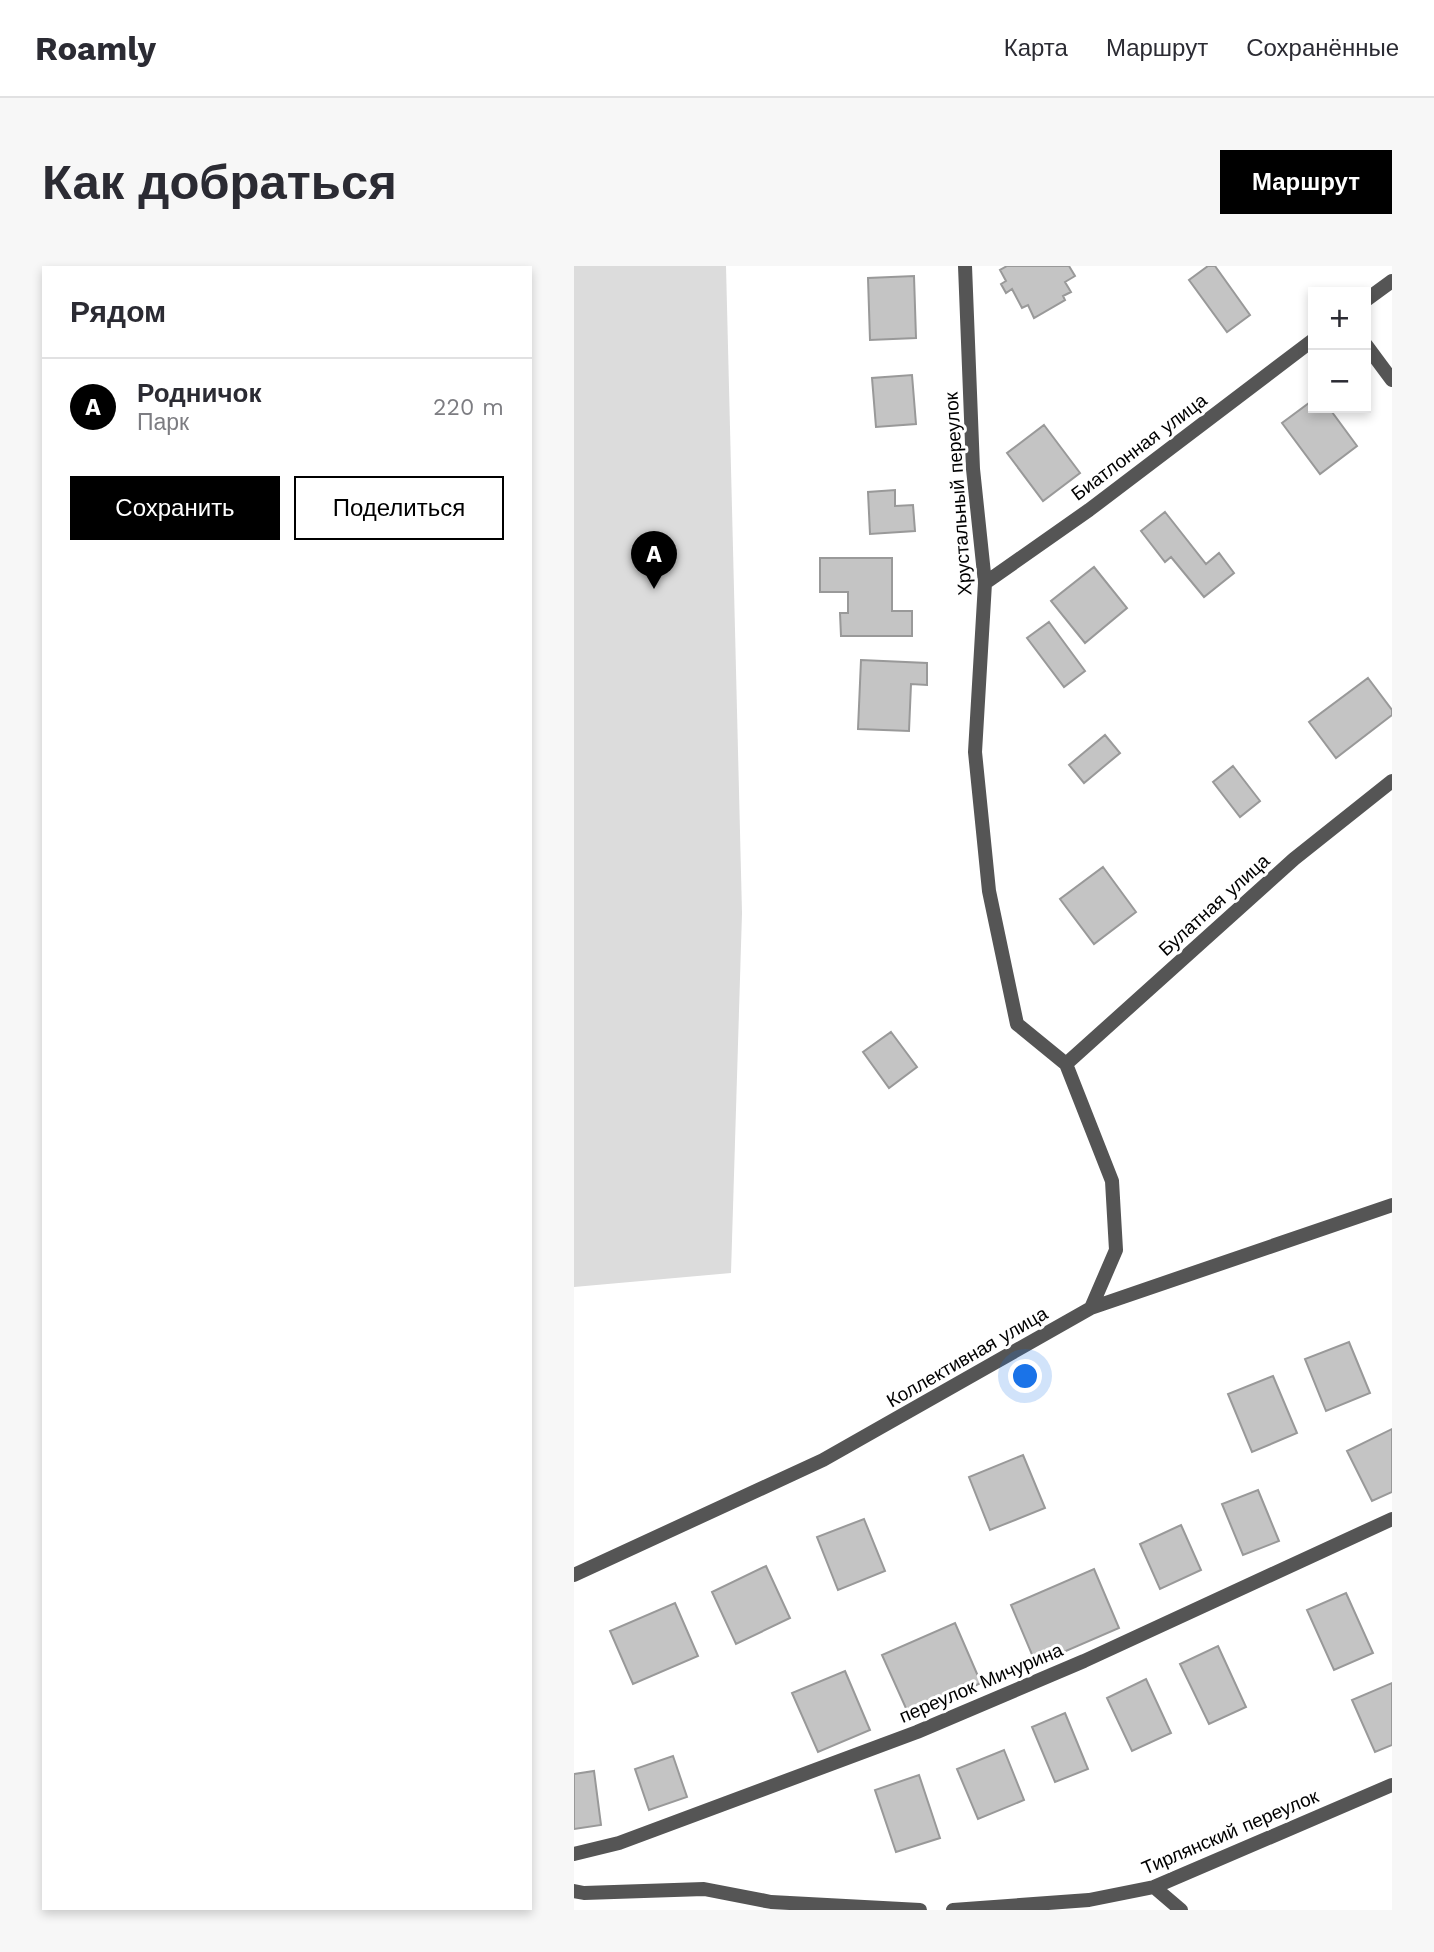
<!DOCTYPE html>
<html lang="ru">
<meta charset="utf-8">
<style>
body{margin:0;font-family:"Work Sans",sans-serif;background:#f7f7f7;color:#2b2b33}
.controls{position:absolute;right:21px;top:21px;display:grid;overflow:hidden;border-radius:0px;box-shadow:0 4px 10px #0003}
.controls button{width:63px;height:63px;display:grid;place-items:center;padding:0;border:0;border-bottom:2px solid #e1e1e2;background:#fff;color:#2b2b33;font:35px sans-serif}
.you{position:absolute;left:452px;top:1111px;width:24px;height:24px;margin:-18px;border:5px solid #fff;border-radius:50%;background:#1a73e8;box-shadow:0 0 0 10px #1a73e833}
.badge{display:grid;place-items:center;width:46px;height:46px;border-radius:50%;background:#000;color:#fff;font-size:23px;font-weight:700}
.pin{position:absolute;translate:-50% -58px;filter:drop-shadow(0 2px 4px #0008)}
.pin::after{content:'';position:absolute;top:37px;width:24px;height:21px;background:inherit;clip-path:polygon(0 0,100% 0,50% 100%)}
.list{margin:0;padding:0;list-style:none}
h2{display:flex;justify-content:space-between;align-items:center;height:91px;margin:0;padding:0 28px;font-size:30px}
h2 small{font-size:23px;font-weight:400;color:#7c7c81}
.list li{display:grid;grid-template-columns:46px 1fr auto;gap:21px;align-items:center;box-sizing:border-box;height:98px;padding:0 28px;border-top:2px solid #e1e1e2}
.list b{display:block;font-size:26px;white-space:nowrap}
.list p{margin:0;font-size:23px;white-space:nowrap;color:#7c7c81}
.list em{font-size:23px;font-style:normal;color:#7c7c81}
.actions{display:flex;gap:14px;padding:21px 28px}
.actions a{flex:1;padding:16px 0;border:2px solid #000;border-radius:0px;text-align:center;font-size:24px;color:#000}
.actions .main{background:#000;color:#fff}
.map{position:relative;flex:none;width:818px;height:1644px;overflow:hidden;border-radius:0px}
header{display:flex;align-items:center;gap:42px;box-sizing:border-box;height:98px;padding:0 35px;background:#fff;border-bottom:2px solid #e1e1e2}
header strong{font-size:33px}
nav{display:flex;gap:38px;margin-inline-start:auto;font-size:24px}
.intro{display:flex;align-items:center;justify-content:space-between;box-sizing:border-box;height:168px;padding:0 42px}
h1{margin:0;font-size:49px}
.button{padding:18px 32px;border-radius:0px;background:#000;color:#fff;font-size:24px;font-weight:700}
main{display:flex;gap:42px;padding:0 42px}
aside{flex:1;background:#fff;border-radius:0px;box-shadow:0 4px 10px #0003}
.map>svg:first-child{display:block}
</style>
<header>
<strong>Roamly</strong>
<nav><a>Карта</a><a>Маршрут</a><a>Сохранённые</a></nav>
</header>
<div class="intro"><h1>Как добраться</h1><a class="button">Маршрут</a></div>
<main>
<aside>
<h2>Рядом<small></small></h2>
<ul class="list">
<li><span class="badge">A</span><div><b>Родничок</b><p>Парк</p></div><em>220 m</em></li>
</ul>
<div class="actions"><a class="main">Сохранить</a><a>Поделиться</a></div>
</aside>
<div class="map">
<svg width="818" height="1644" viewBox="0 0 818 1644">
<rect width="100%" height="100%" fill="#fff"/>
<!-- green -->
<path fill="#dcdcdc" d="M0 0H152L168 647 157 1007 0 1021Z"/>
<!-- building -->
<path fill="#c4c4c4" stroke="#999" stroke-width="2" d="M433 0H495L501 10 491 16 497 26 489 30 491 34 460 52 454 39 448 42 438 23 432 27 427 18 432 15 426 4Z
M634 0H641L676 49 653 66 615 14Z
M340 10 342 72 296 74 294 12Z
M338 109 342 158 302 161 298 112Z
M739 134V142H755L783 180 746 208 708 157Z
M470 159 506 207 469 235 433 187Z
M321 224V240L339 239 341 265 296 268 294 226Z
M591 246 632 298 645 287 660 307 630 331 597 291 591 296 567 265Z
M246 292H318V345H338V370H267L266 347H274V326H246Z
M520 301 553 342 511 377 477 335Z
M475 356 511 405 490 421 453 372Z
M287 394 353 397V419L337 418 335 465 284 463Z
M794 412 818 444V449L762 492 735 456Z
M531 469 546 487 510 517 495 499Z
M659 500 686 535 666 551 639 516Z
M529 601 562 646 520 678 486 633Z
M317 766 343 801 315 822 289 786Z
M775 1076 796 1127 752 1145 731 1093Z
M699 1110 723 1167 678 1186 654 1128Z
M818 1163V1226L798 1235 773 1185Z
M449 1189 471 1242 416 1264 395 1211Z
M684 1224 705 1275 669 1289 648 1238Z
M290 1253 311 1305 264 1324 243 1271Z
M607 1259 627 1304 586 1323 566 1278Z
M192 1300 216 1352 162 1378 138 1326Z
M520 1303 545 1362 462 1398 437 1339Z
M772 1327 799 1387 760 1404 733 1344Z
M101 1337 124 1390 59 1418 36 1365Z
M381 1357 407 1417 335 1449 308 1389Z
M644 1380 672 1441 635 1458 606 1398Z
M271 1405 296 1464 244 1486 218 1427Z
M572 1413 597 1467 558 1485 533 1432Z
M818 1417V1479L801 1486 778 1434Z
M491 1447 514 1503 481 1516 458 1461Z
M430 1484 450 1534 404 1553 383 1503Z
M99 1490 113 1531 75 1544 61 1503Z
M20 1505 27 1559 0 1563V1508Z
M345 1509 366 1572 322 1586 301 1524Z"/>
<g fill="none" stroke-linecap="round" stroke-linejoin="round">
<!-- minor -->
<path stroke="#555" stroke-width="14" d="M391 0 399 203 411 317 401 486 415 625 443 758 492 798 538 915 542 984 517 1042
M792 34 818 15
M792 79 818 114
M411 317 515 244 739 74
M492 798 720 593 818 515
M0 1309 249 1194 517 1042 818 939
M0 1588 45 1577 343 1466 510 1395 818 1253
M580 1621 607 1644
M0 1625 10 1627 130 1623 197 1636 346 1644
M379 1644 515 1634 580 1621 818 1519"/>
</g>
<g text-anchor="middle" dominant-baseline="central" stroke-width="6" stroke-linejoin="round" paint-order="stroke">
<!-- street labels -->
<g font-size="19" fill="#000" stroke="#fff">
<text transform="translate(565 181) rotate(-37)">Биатлонная улица</text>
<text transform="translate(384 228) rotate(-94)">Хрустальный переулок</text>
<text transform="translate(640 639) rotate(-42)">Булатная улица</text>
<text transform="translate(393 1091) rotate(-30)">Коллективная улица</text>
<text transform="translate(407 1417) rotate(-23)">переулок Мичурина</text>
<text transform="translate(656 1566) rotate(-23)">Тирлянский переулок</text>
</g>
</g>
</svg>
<div class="controls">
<button>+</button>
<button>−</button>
</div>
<div class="you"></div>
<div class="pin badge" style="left:80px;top:323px">A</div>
</div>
</main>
